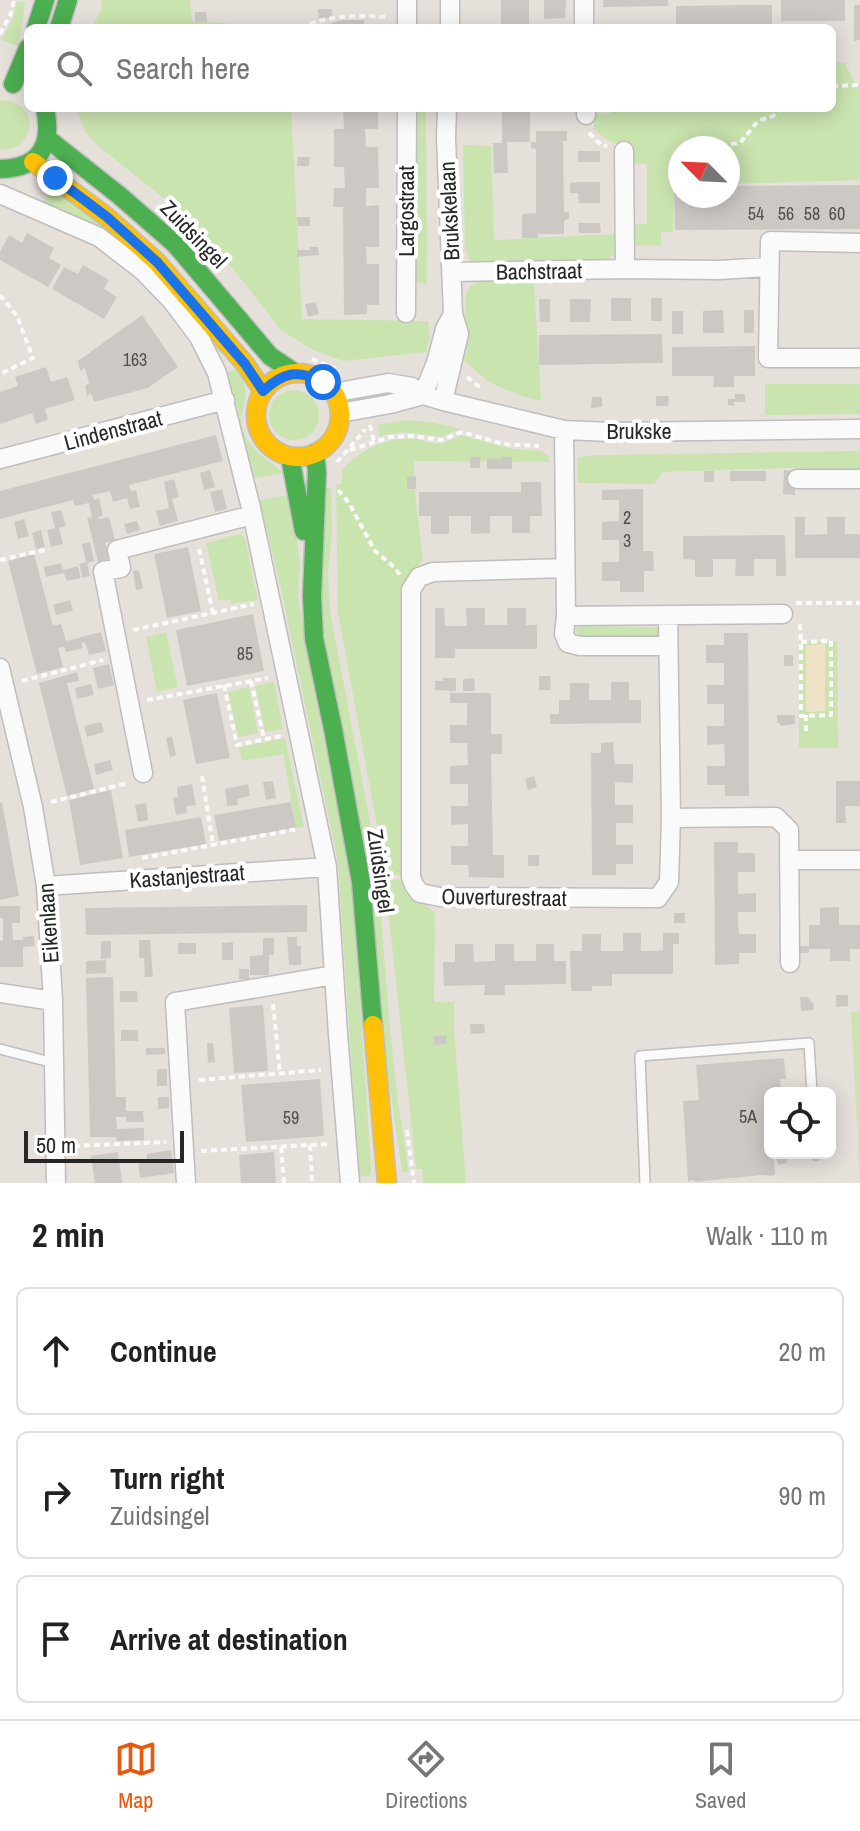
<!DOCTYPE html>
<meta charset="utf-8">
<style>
body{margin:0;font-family:"Archivo Narrow",sans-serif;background:#f6f6f6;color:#222}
.controls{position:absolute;right:24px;bottom:24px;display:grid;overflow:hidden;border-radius:12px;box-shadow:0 4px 20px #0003}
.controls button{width:72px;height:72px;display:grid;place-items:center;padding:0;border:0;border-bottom:2px solid #e0e0e0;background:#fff;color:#222;font:40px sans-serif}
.compass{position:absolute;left:668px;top:136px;width:72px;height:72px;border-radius:50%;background:#fff;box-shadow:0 4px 20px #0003;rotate:294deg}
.scale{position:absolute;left:24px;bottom:20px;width:160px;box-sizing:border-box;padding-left:8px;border:4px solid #272727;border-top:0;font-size:22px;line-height:28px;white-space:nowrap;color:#272727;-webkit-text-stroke:6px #fff;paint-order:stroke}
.stop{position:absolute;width:24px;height:24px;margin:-18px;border:6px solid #1a73e8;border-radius:50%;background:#fff}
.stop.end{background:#1a73e8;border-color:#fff;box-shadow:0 2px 8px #0008}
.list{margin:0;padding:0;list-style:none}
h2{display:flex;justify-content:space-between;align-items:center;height:104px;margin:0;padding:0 32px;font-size:34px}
h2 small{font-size:26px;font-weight:400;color:#767676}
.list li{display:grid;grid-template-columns:52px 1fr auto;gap:24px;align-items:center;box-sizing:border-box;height:128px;margin:0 16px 16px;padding:0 16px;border:2px solid #e0e0e0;border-radius:12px}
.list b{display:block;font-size:30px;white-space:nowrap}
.list p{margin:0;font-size:26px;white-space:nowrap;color:#767676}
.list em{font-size:26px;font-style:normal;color:#767676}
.icon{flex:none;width:44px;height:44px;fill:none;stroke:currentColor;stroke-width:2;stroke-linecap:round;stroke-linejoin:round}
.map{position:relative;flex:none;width:860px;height:1183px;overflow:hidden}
.search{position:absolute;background:#fff;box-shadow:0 4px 20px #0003;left:24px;right:24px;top:24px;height:88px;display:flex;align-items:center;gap:20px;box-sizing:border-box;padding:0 28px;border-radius:12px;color:#767676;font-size:30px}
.sheet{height:536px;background:#fff}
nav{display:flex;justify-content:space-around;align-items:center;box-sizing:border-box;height:112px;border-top:2px solid #e0e0e0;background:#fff;font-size:22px;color:#767676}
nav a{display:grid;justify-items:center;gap:4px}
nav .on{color:#ea580c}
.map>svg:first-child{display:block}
</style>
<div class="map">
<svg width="860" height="1183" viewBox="0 0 860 1183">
<rect width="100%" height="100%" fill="#e6e0db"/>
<!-- green -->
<path fill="#cae4b0" d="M102 0H190L192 21 288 28H92L101 9Z
M17 2H25L19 46 1 40 13 18Z
M832 63H845L854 82 860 84V180L728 184V148H680V186L674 187 673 232H661V246L632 245 631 225 647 224V164L631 163 632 145C612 144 609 143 594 129V114H610L611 108H832Z
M6 100C9 101 16 103 19 105 41 120 26 152 0 150V101Z
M77 108H291L302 319 428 321 430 337 426 352 343 361 311 349 281 330 238 275 205 237 172 205 97 145 85 132Z
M412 108H426L427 284 415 282Z
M463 145 491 146 494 240 614 234V254L602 263 482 265 470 261 465 250Z
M55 187 115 232 226 351 217 353 195 320 42 203Z
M481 281 534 282 541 401 522 396 490 383 465 361 461 351 464 338 466 294 470 286Z
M238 369C245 379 247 394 244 406 243 411 241 415 241 419 241 444 267 459 284 473L254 478 248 477 224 377 227 372Z
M765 384H860V414L765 415Z
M269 415a25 25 0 1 1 50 0a25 25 0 1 1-50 0Z
M406 420 430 422 461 429 441 437 405 432 380 436 377 425Z
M461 435 513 449 542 451 549 457 550 462 414 461V486L423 560 409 575 405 586 401 697 406 875H386L338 613 336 485 342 484V470C359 450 391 435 418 439 424 440 431 444 437 444 444 444 454 438 461 435Z
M860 451V471L790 468 663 472 654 484 578 483 577 458 597 455Z
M325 488H331L332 533 328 571 330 612 376 853 390 1030 398 1102 409 1172H402L321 612Z
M291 495 300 562 298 595 308 658 352 887 371 1164V1175L359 1177 338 862 279 580 259 500Z
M241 534 245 539 258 600 231 604 230 599 219 601 206 543Z
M582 626 654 627 660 629 659 636 583 638 577 633 575 628Z
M166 632 178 687 157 692 146 637Z
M799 641H837L838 748H799Z
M274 682 283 729 265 732 255 686Z
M249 687 258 733 238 737 228 692Z
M285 738 304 827 296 828 283 754 242 761 239 747Z
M406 879 417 898 435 913 434 1002H454V1029L466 1183H423L422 1169H416L388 908V880Z
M860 1011V1183L851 1012Z"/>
<!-- sand -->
<path fill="#eee3c6" d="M825 644V711L806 712V645Z"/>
<!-- building -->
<path fill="#ccc9c5" d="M501 0H529V28H501Z
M544 0H566L565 18 544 19Z
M603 0H668V6L603 7Z
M781 0H845V21H781Z
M742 5H772V28H676V6Z
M854 5H860V40L854 41Z
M318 9H332V17L319 20Z
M195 12H206L207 22 195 21Z
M343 20H364V28H332V23Z
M343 108H378V129H365L366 147H378L379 188H366V206L379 205V247H366L367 264H379V305H367V314L344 315 343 207H333L334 188H345L344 167H334V129H344Z
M502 108H530V142H507L508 173H494L493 143H502Z
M536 131H567V141H563L564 212H569V218L564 221V234H538V238H522V214L536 213V149L531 148V142H536Z
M578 151H600V162H578Z
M298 157H310L309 166H297Z
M578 182H600V203H579L578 193H570V183Z
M860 185V229L675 230 674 186H680V196H728V186Z
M297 217H310V226H298Z
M578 223H600L601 233H579Z
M27 233 54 248 49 258 61 265 48 287 0 260V252L9 235 22 243Z
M310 247H318L319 255 297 257V250H310Z
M83 265 109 280 104 289 117 297 104 319 52 289 64 267 78 274Z
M611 298H631V321H611Z
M651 298H662V321H651Z
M539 299H550V322H540Z
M570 299H591L590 322H570Z
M316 302 319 314 308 317 305 304Z
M723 310 724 333H703V311Z
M744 310H754V333H744Z
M672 311H683V334H672Z
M142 315 178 367 148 388 94 402 91 393 87 396 85 386 89 383 85 368 80 371 78 361Z
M662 334 663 363 539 365V335Z
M755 346V376H734V387H713L714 376H672V347Z
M46 367 51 382 67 377 75 400 45 409 48 420 36 424 32 413 0 424V392L18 386 15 377Z
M735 394H745V402H734V406L728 405V399H735Z
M656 396H669L668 406H656Z
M592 397H602V407L591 408Z
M216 435 223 461 129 485 131 491 136 490 140 507 130 509 127 498 113 502 110 491 92 495 94 500 99 498 103 516 98 517 99 519 109 517 115 540 105 543 109 559 98 562 87 518 92 517 89 503 75 506 73 500 0 519V491Z
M470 457H480V468H470Z
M501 457H512V469H487V458L501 459Z
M210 470 215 487 204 490 200 473Z
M784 470 795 471V495L783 494Z
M704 471H714V482H704Z
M730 471H766V481H730Z
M416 476V489H407V477Z
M174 479 179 497 172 499 178 521 160 526 156 511 169 508 164 482Z
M521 482H541L542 516H530V533H512V516H490V533L471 534V516H449V534H431V516H419V492H521Z
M222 489 227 509 215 512 210 492Z
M643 489V551H653L654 571H644V592H620V581H602V562H619V540H602V522L619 521V500H602V490Z
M61 510 66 526 59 528 63 544 51 547 47 530 55 528 51 512Z
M795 517H805V535L827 534V517H845V534H860V558H795Z
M24 519 29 536 18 539 14 522Z
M137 521 140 530 127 534 124 524Z
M41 530 45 547 36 549 32 533Z
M785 535 786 576H776V559H754V576H735L736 559H713V577H695V560L683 559V536Z
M90 542 94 561 87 563 90 576 83 578 79 564 86 562 82 544Z
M188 547 201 611 167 618 154 554Z
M34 554 53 626 61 624 66 641 101 632 106 651 89 655 85 642 81 643 83 648 75 650 66 652 64 647 58 648 63 667 37 674 8 561Z
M61 563 63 570 78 566 81 578 67 581 64 573 46 577 44 567Z
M139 570 143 589 136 590 133 571Z
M70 600 73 611 56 615 53 605Z
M435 608H444L445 626H467L466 608H485V625H507V608H526V625H537V649H455V658H435Z
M253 614 264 671 187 686 176 630Z
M724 633H748L749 796H725V785H707V766H725L724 744 707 745V726H724V704H707V685H724V663H706V645H724Z
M784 655H793V666H784Z
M109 664 114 685 98 689 93 668Z
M77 672 79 681 67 683 94 789 67 796 39 683Z
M539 676H550L551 690H539Z
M443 678H456V691L435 690V681H443Z
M474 678 475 691H463V679Z
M611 682H629V700H641V723L550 724V714H559V700H570V683H589V700H611Z
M91 684 94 695 77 699 75 688Z
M217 693 230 758 196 764 183 700Z
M450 693H491V734H502V754H491L493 855H504V878L469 877 468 865H451V846H468V824L451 825V806H468V784H450V766L468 765 467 743H450V725H467V703H450Z
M777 715H795V724L780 726V723H777Z
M101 722 104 732 87 737 84 726Z
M172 736 176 755 170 757 166 738Z
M613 742 615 764H633V783L615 782V805H633V823H616V845H633V864H616V875H592L591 753H601V743Z
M110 760 113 770 96 775 94 764Z
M534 776 537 787 528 790 525 779Z
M273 781 276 798 266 800 263 782Z
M836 781H860V806H845L846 823H836Z
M192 784 196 805 186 806 187 813 176 815 173 798 178 797 177 787Z
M248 784 250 796 237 799 238 805 227 806 225 789Z
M111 790 123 858 80 865 69 800Z
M0 802H2L19 896 0 900Z
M291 802 296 828 219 841 214 815Z
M146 803 148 820 138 822 135 805Z
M201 817 206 844 129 857 125 830Z
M714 842H738V853H755V872H738V894L756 893V912H738V923L739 934H756V953H739V964L715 965Z
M528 855H539V866H528Z
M307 905V932L86 935 85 908Z
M0 906H20V923H12L13 940H23V937L34 936 35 946 23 947V967H0V941L3 940V918H0Z
M839 907V925H860V949H850V961H830V949H809V953H799V946H809V925H820V908Z
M674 913H685V923H674Z
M623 933H641V951H653L663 950V933H679V944H673V974H612V986H592V991H571L570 951H582V934H601V951H623Z
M287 937H297V946H301V965H289Z
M263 938H274V955H269V975H250V956L263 955Z
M139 940H150L153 977H145L144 958H139Z
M101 941H111V958L101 959Z
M233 942V960H222V943Z
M178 943H196V954H178Z
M455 944H473L474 962 495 961V944H514V961H536V944H554V961H566V984L505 985V995H484L485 985 444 986 443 962H455Z
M106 960V973L86 974V961Z
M239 969H249V979H239Z
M113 977 116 1097H126V1111H143L144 1122H126V1117H116L117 1129 144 1128V1140L117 1141 116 1137H90L86 978Z
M120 991H137L138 1002H120Z
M836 995H848V1006L836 1007Z
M800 997H807L813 1003 814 1010 801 1011Z
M263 1005 268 1071 234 1073 229 1008Z
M470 1024H484L485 1033 471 1034Z
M121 1030H138V1041H121Z
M446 1035 447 1044 434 1045V1036Z
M207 1043H213L215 1062 208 1063Z
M146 1048H165V1054L146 1055Z
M784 1058 786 1079H780L781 1093H770V1153H786L787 1163 778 1165 777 1160 774 1158 775 1174 772 1176 761 1175 695 1182 694 1180 688 1181 683 1101 699 1100 696 1065Z
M157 1069H167V1086H157Z
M320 1079 324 1136 246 1142 241 1085Z
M158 1097H169V1108L158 1109Z
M171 1150 174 1173 140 1178 138 1161 147 1159V1154Z
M118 1152 122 1183H95L91 1156Z
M274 1152 276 1183H241L239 1155Z"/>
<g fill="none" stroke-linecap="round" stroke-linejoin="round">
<!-- lane casing -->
<g stroke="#bfbdbe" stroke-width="12">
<path id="lane" d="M0 1049 54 1063
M816 1153V1155
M645 1183 640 1056 809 1043 812 1093"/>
</g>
<!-- street casing -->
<g stroke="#bfbdbe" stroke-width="21">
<path id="street" d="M584 0V28
M407 28V0
M450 28V0
M586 108V115
M624 151 625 269
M0 194 99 237 143 271 172 301 199 337 217 373 251 508 327 867 338 1034 350 1183
M860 243 770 241 768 358H860
M452 272 625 269 719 270 769 267
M406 313 407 108
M333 393 388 383 412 387 423 395 443 401 564 430 610 432 860 429
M423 395 436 363 445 329 453 314
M443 401 459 334 453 314 446 138 447 108
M340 413 390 404 423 395
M564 430 566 616 783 614
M0 459 225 400
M797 479H860
M565 568 433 572 419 577 411 590V877L414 885 420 893 440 897 658 898 669 882 671 818 668 615
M566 616 564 634 568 643 580 646H668
M0 668 33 807 46 886 53 1001 56 1183
M143 773 103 571 121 568 117 550 252 515
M671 818 776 817 789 830 790 963
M789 860H860
M46 886 327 867
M0 993 53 1001
M186 1183 175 1002 334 975"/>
</g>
<!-- fast casing -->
<g stroke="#bfbdbe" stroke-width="21">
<path id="fast" d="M36 28 45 0
M59 28 68 0
M13 84 28 48
M48 139 120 196 175 244 270 356 295 373
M0 169C40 168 53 146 45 108
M315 453 317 472 312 596 314 638 333 729 361 882 373 1025
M290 457 304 531"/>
</g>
<!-- slow casing -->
<g stroke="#bfbdbe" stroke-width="21">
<path id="slow" d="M33 162 107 217 157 262 245 364 263 391
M256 415a42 42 0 1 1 84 0a42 42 0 1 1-84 0Z
M373 1025 387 1183"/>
</g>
<!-- path -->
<path stroke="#fbfafa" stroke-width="4" stroke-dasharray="6 4" stroke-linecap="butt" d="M301 28C326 14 361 16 389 17
M0 34 11 13 14 0
M832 86 860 85
M589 133 601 145 607 146
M724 148V145L740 143 758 121 773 116 782 108
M0 295 17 316 33 358 0 374
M312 359 340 371
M467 377 482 389
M370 425 374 442
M350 450 390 437 412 436 442 440 462 432 503 444 539 446
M337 462 364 431 363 429
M338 490 349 503 375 551 394 567 400 575
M199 549 213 613
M0 560 49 549
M796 603H860
M800 624 801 642V716L831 715V641L801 642
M133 630 254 604
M22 681 103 660
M251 681 264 739
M224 685 237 745 281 736
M147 700 268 678
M806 715V731
M202 776 213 845
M51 802 128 783
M142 858 298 829
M273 1004 280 1073
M199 1080 321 1070
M407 1130 414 1183
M310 1145 312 1183
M74 1146 166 1142
M281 1147 284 1183
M201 1151 328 1144"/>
<!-- lane -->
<use href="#lane" stroke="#fbfafa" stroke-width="9"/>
<!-- street -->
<use href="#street" stroke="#fbfafa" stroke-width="18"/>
<!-- fast -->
<use href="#fast" stroke="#4caf50" stroke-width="18"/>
<!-- slow -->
<use href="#slow" stroke="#ffc107" stroke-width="18"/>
</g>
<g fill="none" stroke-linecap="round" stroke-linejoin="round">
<!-- route -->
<path stroke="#1a73e8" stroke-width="10" d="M55 178 107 217 157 262 245 364 263 391C284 372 297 369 323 382"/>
</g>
<g text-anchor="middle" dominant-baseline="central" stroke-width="8" stroke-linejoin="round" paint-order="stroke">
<!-- number labels -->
<g font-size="18" fill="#51504f">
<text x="756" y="213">54</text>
<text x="786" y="213">56</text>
<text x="812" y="213">58</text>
<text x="837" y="213">60</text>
<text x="135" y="359">163</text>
<text x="627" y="517">2</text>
<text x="627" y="540">3</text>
<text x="245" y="653">85</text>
<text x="748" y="1116">5A</text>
<text x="291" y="1117">59</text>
</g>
<!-- street labels -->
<g font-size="22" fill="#272727" stroke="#fff">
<text transform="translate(406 211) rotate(-90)">Largostraat</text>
<text transform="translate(449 211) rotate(-93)">Brukskelaan</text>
<text transform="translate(194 234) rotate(46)">Zuidsingel</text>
<text transform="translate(539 271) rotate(-1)">Bachstraat</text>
<text transform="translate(113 430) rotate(-15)">Lindenstraat</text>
<text x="639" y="431">Brukske</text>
<text transform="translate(381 871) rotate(82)">Zuidsingel</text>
<text transform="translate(187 876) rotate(-4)">Kastanjestraat</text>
<text transform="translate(504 897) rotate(1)">Ouverturestraat</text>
<text transform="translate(48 923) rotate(-94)">Eikenlaan</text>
</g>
</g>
</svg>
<div class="controls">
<button><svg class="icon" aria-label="locate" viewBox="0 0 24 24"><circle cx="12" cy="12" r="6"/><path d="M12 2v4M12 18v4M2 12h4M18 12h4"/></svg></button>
</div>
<svg class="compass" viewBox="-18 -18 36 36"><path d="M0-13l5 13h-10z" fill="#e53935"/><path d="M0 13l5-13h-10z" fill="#767676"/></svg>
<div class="scale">50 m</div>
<div class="stop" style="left:323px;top:382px"></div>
<div class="stop end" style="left:55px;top:178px"></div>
<div class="search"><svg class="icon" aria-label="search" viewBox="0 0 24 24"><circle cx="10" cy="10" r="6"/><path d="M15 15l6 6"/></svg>Search here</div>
</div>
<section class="sheet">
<h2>2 min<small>Walk · 110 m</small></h2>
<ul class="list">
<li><svg class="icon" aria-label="ahead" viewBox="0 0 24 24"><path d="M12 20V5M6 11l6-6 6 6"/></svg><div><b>Continue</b></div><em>20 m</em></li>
<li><svg class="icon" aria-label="right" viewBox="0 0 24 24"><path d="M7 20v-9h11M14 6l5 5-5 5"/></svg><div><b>Turn right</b><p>Zuidsingel</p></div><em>90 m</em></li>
<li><svg class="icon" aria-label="arrive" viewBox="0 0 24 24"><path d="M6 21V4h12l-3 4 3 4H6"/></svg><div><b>Arrive at destination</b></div></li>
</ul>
</section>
<nav>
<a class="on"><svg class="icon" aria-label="map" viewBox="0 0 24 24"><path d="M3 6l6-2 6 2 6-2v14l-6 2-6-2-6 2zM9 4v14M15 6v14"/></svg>Map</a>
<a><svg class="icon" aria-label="directions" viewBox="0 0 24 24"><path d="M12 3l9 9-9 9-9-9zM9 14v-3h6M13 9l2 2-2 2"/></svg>Directions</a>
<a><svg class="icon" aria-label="saved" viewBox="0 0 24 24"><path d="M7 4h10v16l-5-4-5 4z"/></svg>Saved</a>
</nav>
